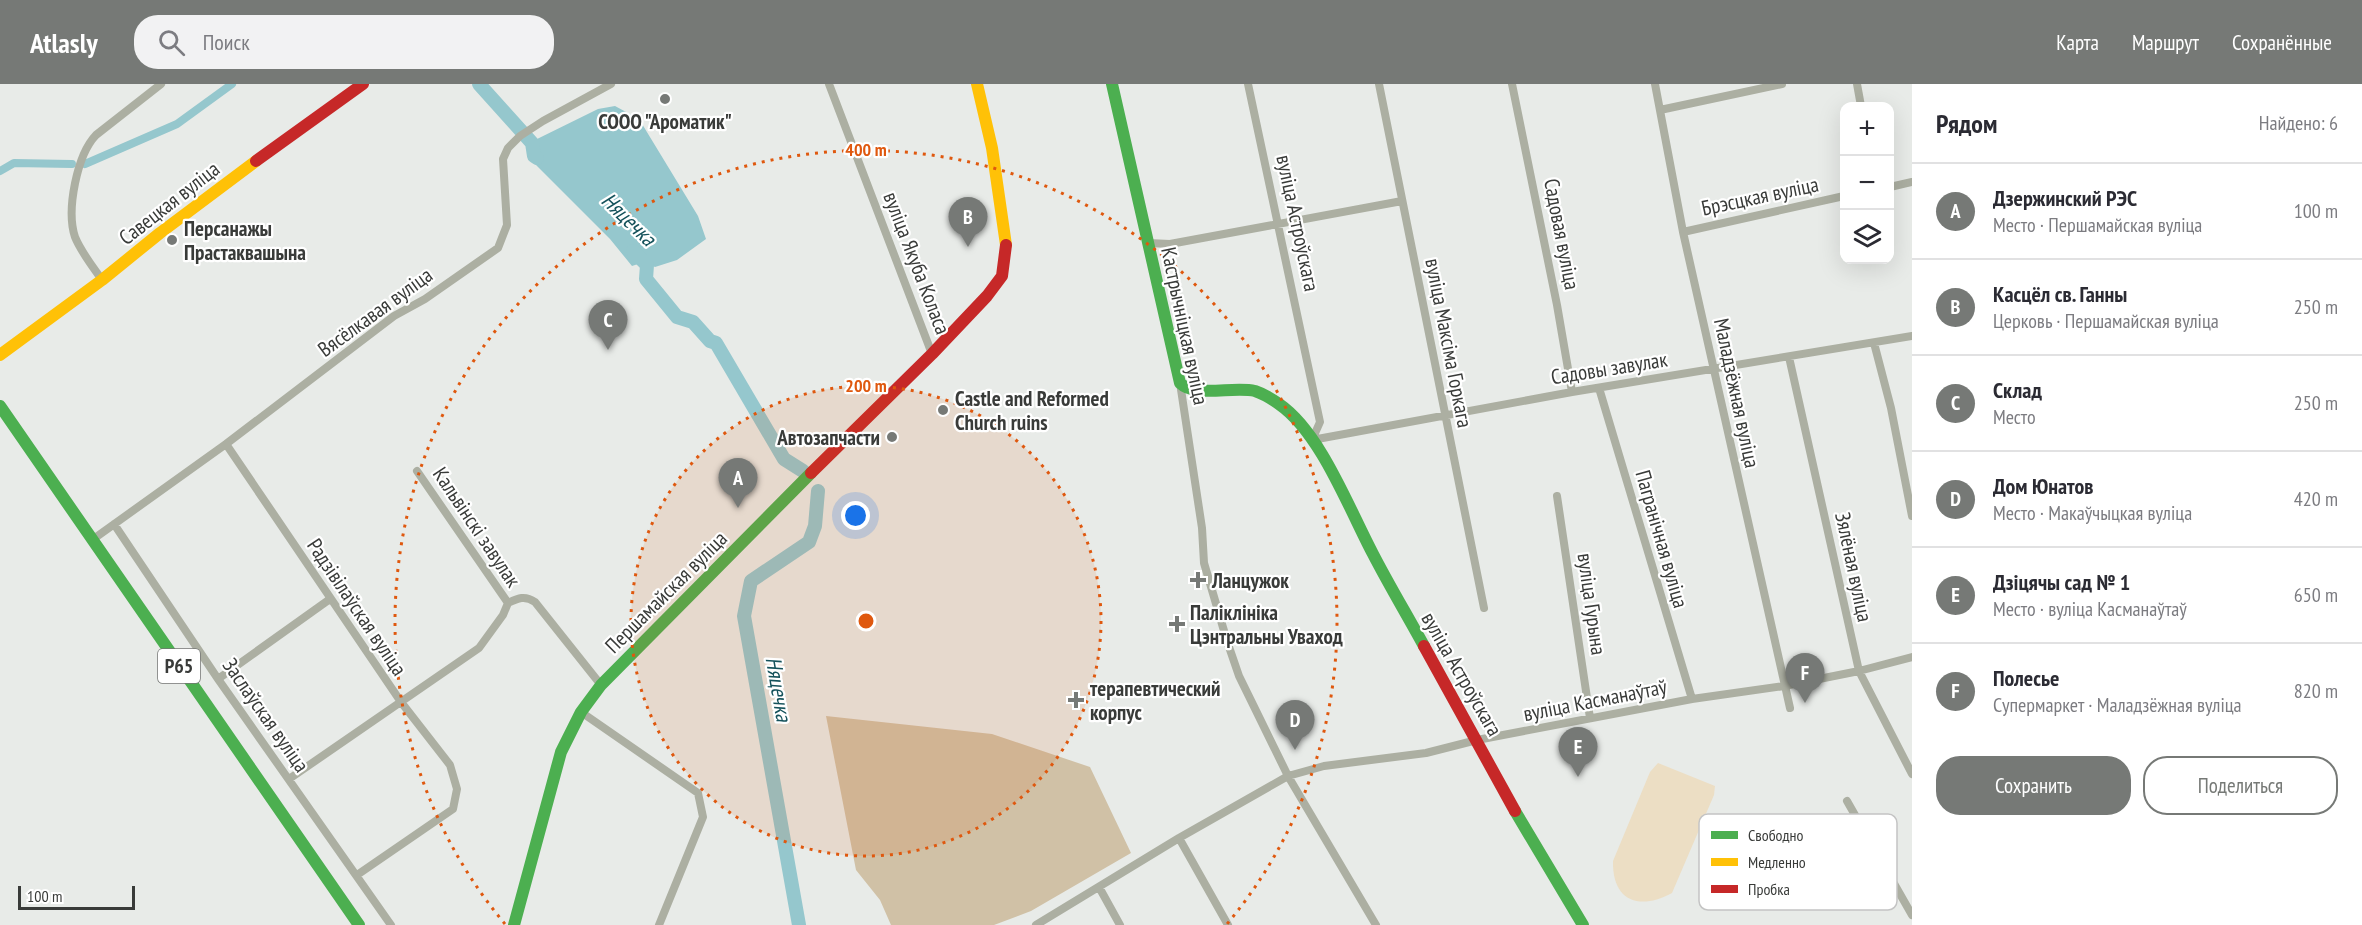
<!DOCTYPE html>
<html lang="ru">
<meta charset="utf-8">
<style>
body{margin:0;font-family:"PT Sans Narrow",sans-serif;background:#f2f2f3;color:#2b2b33}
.controls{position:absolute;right:18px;top:18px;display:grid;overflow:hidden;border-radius:12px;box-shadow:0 6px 24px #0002}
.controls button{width:54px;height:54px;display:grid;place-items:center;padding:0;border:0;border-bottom:2px solid #e1e1e2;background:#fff;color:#2b2b33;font:30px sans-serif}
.scale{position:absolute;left:18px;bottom:15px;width:117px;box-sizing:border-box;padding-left:6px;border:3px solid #393b39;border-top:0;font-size:16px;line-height:21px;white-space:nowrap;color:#393b39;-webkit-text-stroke:4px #fff;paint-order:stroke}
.you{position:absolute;left:856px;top:432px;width:21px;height:21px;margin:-15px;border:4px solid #fff;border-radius:50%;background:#1a73e8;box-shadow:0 0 0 9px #1a73e833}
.badge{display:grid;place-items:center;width:39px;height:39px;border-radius:50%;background:#767976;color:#fff;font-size:20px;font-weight:700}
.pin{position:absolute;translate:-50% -50px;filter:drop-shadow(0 2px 3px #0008)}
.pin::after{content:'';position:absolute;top:32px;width:21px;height:18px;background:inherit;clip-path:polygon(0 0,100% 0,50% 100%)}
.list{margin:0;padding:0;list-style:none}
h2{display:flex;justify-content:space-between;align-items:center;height:78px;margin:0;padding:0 24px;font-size:26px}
h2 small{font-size:20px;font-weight:400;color:#7c7c81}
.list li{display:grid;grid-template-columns:39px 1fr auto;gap:18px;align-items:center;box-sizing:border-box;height:96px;padding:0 24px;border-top:2px solid #e1e1e2}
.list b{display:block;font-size:22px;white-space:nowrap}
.list p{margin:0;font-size:20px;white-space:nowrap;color:#7c7c81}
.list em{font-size:20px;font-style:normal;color:#7c7c81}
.actions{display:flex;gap:12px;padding:18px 24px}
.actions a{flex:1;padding:14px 0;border:2px solid #767976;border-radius:24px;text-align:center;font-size:21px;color:#767976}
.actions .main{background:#767976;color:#fff}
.icon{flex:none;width:33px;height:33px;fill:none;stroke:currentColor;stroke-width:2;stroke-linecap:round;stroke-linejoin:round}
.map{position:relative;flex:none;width:1912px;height:841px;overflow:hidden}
header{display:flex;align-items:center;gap:36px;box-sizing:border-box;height:84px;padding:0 30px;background:#767976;color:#fff}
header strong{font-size:28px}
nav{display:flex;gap:33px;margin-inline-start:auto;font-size:21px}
.search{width:420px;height:54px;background:#f2f2f3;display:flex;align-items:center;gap:15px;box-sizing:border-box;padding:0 21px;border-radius:24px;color:#7c7c81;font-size:22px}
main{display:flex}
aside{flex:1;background:#fff}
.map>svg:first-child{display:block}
</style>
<header>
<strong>Atlasly</strong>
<div class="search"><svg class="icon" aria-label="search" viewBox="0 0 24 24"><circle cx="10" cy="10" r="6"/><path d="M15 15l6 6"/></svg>Поиск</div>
<nav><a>Карта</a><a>Маршрут</a><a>Сохранённые</a></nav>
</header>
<main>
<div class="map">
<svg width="1912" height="841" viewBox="0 0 1912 841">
<rect width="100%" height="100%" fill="#e8ebe8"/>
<!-- green -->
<path fill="#ecdec4" d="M1658 679 1715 702 1714 711 1672 809C1639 827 1612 817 1613 777L1650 688Z"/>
<!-- forest -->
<path fill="#d0c1a6" d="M826 632 992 650 1090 683 1131 769 1031 827 994 841H891L880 816 856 786Z"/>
<!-- water -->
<path fill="#95c7cd" d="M615 22 639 35 698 132 706 155 677 176 655 183 644 178 632 182 610 155 528 73 533 57 598 25Z"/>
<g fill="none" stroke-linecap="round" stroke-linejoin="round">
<!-- canal -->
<path stroke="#95c7cd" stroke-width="8" d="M85 80 177 40 232 0
M0 87 14 79 72 80"/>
<!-- river -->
<path stroke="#95c7cd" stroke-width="14" d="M479 0 532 59 534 72 537 74
M633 167 647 181 646 195 677 233 693 238 710 257 716 259 784 375 803 387
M799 841 744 532 751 497 809 458 815 442 818 407"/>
<!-- street -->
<path stroke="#acafa2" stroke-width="8" d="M829 0 932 270
M1248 0 1320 338 1312 356
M1379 0 1484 524
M1512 0 1557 221 1572 308
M1655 0 1683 148 1790 624
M1857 0 1861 22
M1660 26 1782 0
M1890 103 1912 98
M1683 148 1844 112
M1148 159 1170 160 1402 117
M102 196C93 183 81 168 75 153 66 126 77 71 96 51L161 0
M1874 259 1891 324 1912 432
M1789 273 1859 587 1912 690
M1180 299 1202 444 1204 479 1227 557 1239 592 1288 692 1376 841
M1599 304 1692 615
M1312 356 1572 308 1912 252
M226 360 401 618 450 681 457 705 453 725 357 791
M417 387 508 519
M1557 412 1590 634
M114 440 218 595 391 841
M92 456 226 360 394 232 425 215 498 164 507 141 503 75 508 64 520 52 543 37 611 0
M508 519C518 514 525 511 535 518L601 601
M218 595 330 515
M581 628 698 709 703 733 659 841
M289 695 479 564 503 531 508 519
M1847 717 1912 831
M1179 754 1228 841
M1099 803 1120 841
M1036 841 1179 754 1288 692 1324 682 1426 669 1477 656 1692 615 1784 602 1859 587 1912 573"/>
<!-- fast -->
<path stroke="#4caf50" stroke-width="12" d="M1112 0 1180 299C1195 314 1233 302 1255 307 1264 310 1272 315 1279 320 1321 349 1349 425 1373 470 1389 501 1407 531 1424 562
M0 322 359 841
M1515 727 1583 841
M514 841 561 668 581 628 601 601 811 389"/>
<!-- slow -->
<path stroke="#ffc107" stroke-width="12" d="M977 0 992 64 1006 161
M0 271 102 196 160 149 256 77"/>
<!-- jam -->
<path stroke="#c62828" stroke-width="12" d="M256 77 363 0
M811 389 932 270 987 212 1002 192 1006 161
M1424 562 1515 727"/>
</g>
<!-- distance rings -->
<circle cx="866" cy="537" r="235" fill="#df580e" fill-opacity=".12"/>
<g fill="none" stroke="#df580e" stroke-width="3" stroke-dasharray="3 6">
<circle cx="866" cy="537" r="235"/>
<path d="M505 840A471 471 0 1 1 1227 840"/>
</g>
<!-- markers -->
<g fill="#767976" stroke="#fff" stroke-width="2">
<circle cx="665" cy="15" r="6"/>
<circle cx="172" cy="156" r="6"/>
<circle cx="943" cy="326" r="6"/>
<circle cx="892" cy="353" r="6"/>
<path d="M1195 487h6v6h6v6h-6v6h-6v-6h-6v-6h6z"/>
<path d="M1174 531h6v6h6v6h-6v6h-6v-6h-6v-6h6z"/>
<path d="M1073 607h6v6h6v6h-6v6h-6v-6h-6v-6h6z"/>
</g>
<g text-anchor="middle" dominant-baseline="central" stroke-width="4.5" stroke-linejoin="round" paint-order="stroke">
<!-- shield labels -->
<rect fill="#fff" stroke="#747674" stroke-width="1.5" x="158" y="565" width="42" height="34" rx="4.5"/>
<g font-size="20" font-weight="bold" fill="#393b39">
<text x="179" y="582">Р65</text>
</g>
<!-- poi labels -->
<g font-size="21" font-weight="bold" fill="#393b39" stroke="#fff" text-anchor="start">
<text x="665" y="37" text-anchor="middle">СООО "Ароматик"</text>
<text x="184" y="144">Персанажы<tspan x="184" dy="24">Прастаквашына</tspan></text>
<text x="955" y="314">Castle and Reformed<tspan x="955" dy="24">Church ruins</tspan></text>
<text x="880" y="353" text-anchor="end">Автозапчасти</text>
<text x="1212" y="496">Ланцужок</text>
<text x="1190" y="528">Паліклініка<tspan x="1190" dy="24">Цэнтральны Уваход</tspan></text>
<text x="1090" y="604">терапевтический<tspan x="1090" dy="24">корпус</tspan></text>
</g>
<!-- street labels -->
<g font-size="21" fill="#393b39" stroke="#fff">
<text transform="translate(1760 112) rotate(-12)">Брэсцкая вуліца</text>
<text transform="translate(169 119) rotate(-38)">Савецкая вуліца</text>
<text transform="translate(1298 139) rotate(78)">вуліца Астроўскага</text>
<text transform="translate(1562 150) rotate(79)">Садовая вуліца</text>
<text transform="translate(917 179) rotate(69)">вуліца Якуба Коласа</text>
<text transform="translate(375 228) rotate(-36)">Вясёлкавая вуліца</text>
<text transform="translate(1185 242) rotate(78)">Кастрычніцкая вуліца</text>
<text transform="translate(1449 259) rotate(79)">вуліца Максіма Горкага</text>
<text transform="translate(1609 284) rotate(-9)">Садовы завулак</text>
<text transform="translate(1737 309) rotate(78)">Маладзёжная вуліца</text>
<text transform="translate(477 443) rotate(56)">Кальвінскі завулак</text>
<text transform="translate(1662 455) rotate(74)">Пагранічная вуліца</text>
<text transform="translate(1854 483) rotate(78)">Зялёная вуліца</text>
<text transform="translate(666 508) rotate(-45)">Першамайская вуліца</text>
<text transform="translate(1592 520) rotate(82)">вуліца Гурына</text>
<text transform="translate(357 523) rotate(56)">Радзівілаўская вуліца</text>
<text transform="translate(1462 590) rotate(60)">вуліца Астроўскага</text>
<text transform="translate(1595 616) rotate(-11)">вуліца Касманаўтаў</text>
<text transform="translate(266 631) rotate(55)">Заслаўская вуліца</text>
</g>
<!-- water labels -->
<g font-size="22" font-style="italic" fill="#15525b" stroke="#fff">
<text transform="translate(629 135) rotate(44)">Няцечка</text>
<text transform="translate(779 605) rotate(80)">Няцечка</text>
</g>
</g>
<!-- legend -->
<rect x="1699" y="730" width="198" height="96" rx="9" fill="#fff" stroke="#c4c4c4" stroke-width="1.5"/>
<rect x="1711" y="747" width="27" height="8" fill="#4caf50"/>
<rect x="1711" y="774" width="27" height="8" fill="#ffc107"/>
<rect x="1711" y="801" width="27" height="8" fill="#c62828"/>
<g font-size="16" fill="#393b39">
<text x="1748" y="757">Свободно</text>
<text x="1748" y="784">Медленно</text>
<text x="1748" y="811">Пробка</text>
</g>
<circle cx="866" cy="537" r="9" fill="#df580e" stroke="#fff" stroke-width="3"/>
<g font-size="18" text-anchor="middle" font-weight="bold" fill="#df580e" stroke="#fff" stroke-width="4.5" stroke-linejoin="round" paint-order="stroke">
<text x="866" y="72">400 m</text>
<text x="866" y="308">200 m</text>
</g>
</svg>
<div class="controls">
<button>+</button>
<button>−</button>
<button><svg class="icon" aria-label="layers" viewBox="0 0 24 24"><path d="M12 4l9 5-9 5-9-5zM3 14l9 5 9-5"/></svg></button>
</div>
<div class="scale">100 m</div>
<div class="you"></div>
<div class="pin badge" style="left:738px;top:424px">A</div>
<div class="pin badge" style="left:968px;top:163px">B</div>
<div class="pin badge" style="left:608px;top:266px">C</div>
<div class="pin badge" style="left:1295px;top:666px">D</div>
<div class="pin badge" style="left:1578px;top:693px">E</div>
<div class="pin badge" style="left:1805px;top:619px">F</div>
</div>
<aside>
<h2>Рядом<small>Найдено: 6</small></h2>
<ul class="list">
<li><span class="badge">A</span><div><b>Дзержинский РЭС</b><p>Место · Першамайская вуліца</p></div><em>100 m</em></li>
<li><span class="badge">B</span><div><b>Касцёл св. Ганны</b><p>Церковь · Першамайская вуліца</p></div><em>250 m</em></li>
<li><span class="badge">C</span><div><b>Склад</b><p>Место</p></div><em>250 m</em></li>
<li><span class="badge">D</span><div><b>Дом Юнатов</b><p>Место · Макаўчыцкая вуліца</p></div><em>420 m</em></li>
<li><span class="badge">E</span><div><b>Дзіцячы сад № 1</b><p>Место · вуліца Касманаўтаў</p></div><em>650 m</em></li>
<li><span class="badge">F</span><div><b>Полесье</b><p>Супермаркет · Маладзёжная вуліца</p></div><em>820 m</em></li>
</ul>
<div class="actions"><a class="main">Сохранить</a><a>Поделиться</a></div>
</aside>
</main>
